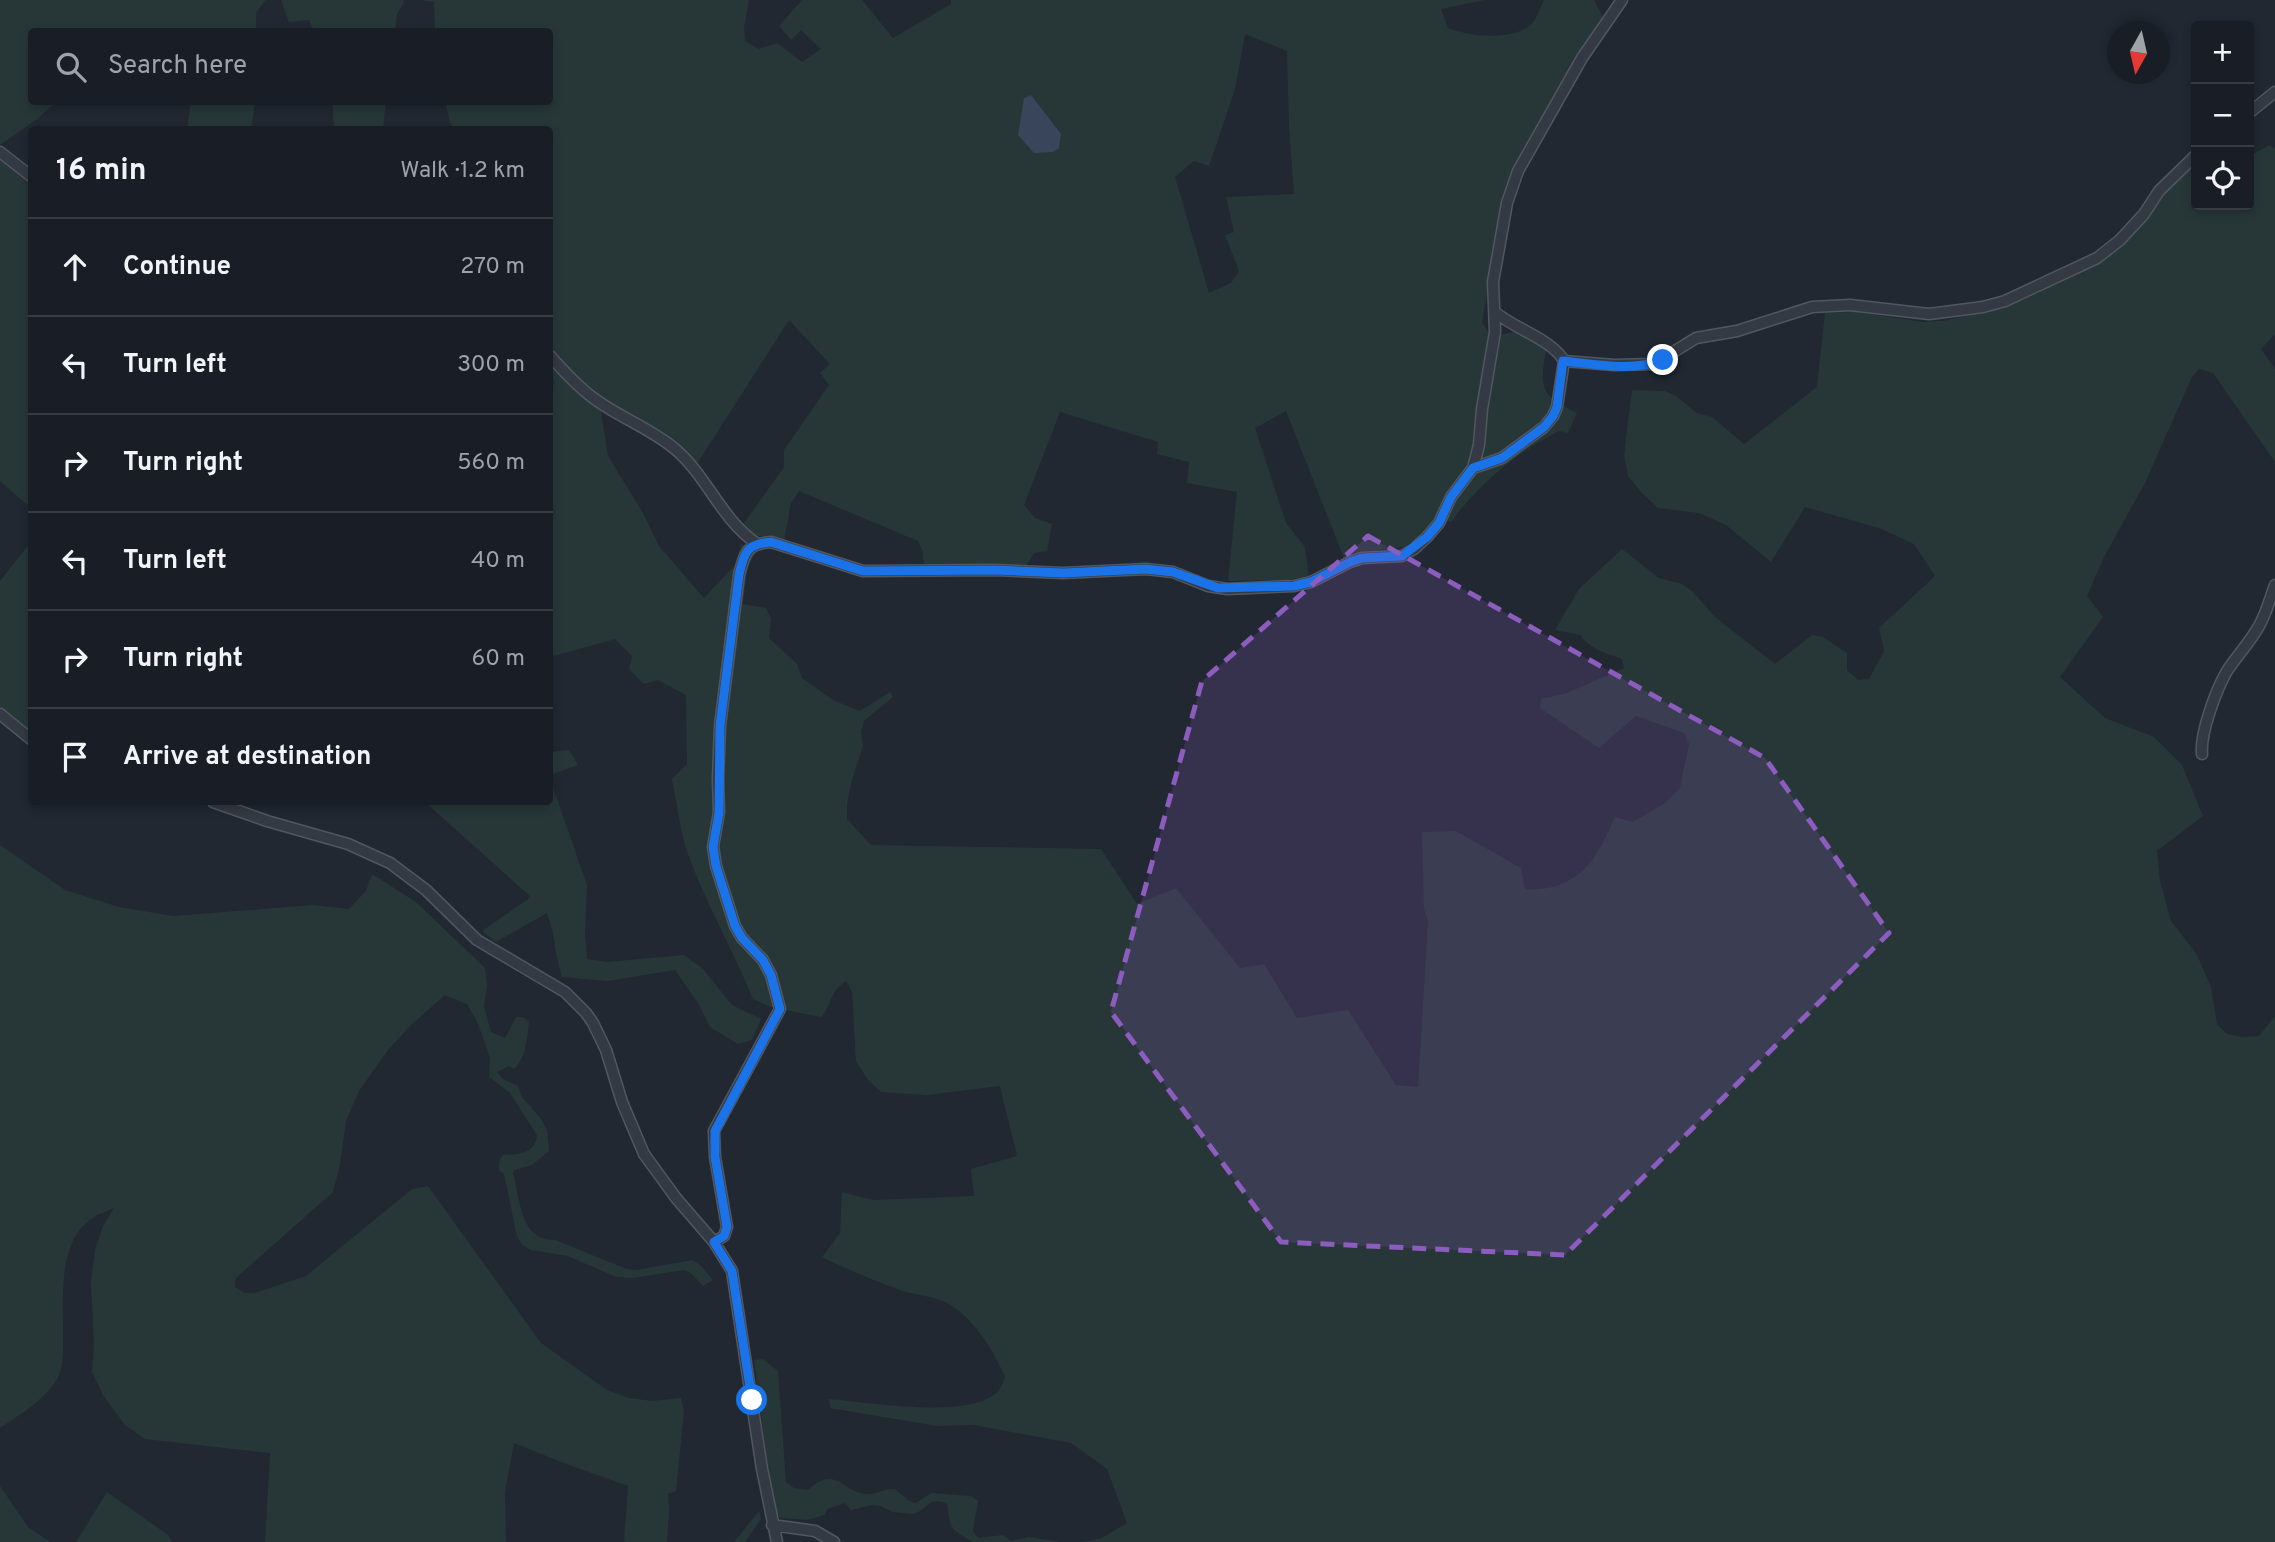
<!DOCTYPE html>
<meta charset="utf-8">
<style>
body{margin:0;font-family:Overpass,sans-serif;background:#22272e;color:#f1f3f6}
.controls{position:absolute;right:21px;top:21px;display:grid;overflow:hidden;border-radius:7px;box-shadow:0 4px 10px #0003}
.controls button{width:63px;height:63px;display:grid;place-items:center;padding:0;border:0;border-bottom:2px solid #373c43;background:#191e26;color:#f1f3f6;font:35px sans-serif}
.compass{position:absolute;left:2107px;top:21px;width:63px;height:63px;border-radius:50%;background:#191e26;box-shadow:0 4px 10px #0003;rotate:188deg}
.stop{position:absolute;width:21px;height:21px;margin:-16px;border:5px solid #1a73e8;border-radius:50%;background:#fff}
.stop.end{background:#1a73e8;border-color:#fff;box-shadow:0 2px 7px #0008}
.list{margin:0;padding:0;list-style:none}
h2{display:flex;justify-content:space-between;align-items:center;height:91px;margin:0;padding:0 28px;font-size:30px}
h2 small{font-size:23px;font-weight:400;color:#9fa2a7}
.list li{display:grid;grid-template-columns:46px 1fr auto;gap:21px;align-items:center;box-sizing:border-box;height:98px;padding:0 28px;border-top:2px solid #373c43}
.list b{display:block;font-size:26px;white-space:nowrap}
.list em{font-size:23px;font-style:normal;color:#9fa2a7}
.icon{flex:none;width:38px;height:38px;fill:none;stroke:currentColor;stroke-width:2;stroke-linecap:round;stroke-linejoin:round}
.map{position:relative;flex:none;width:2275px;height:1542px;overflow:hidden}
.search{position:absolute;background:#191e26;box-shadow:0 4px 10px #0003;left:28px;top:28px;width:525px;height:77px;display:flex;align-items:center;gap:18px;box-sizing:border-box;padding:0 24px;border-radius:7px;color:#9fa2a7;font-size:26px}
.panel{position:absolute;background:#191e26;box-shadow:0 4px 10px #0003;left:28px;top:126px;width:525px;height:679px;border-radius:7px}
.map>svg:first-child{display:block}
</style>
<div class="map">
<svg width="2275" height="1542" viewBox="0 0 2275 1542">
<rect width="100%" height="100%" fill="#212832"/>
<!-- green -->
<path fill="#273737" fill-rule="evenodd" d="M0 0H266L256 12V31L32 32V102H56L37 119 0 145Z
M281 0H403L404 2 397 14 395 31 314 32 309 20 289 22Z
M421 0H749L744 28 745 41 759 49 777 43 802 62 821 49 801 30 791 40 779 26 802 0H862L893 38 951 4V0H1485L1441 9 1448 28C1469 37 1519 42 1534 21 1538 15 1541 6 1544 0H1594L1603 17 1514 165 1503 203 1482 322 1491 336 1514 332 1546 349C1540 389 1539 394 1577 413L1568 433 1559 431C1515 454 1480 483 1451 522L1436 517 1420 536 1405 547 1377 550 1344 558 1286 411 1255 428 1286 523 1305 547 1309 576 1287 580 1228 581 1237 492 1187 483 1189 462 1157 454 1158 442 1060 412 1024 505 1035 518 1052 524 1047 551 1034 553 1026 566 924 568 923 552 918 541 799 491 791 503 784 540 753 535 742 526 784 467V450L829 385 820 373 830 364 789 320 695 467 676 448 600 406 608 456 643 513 659 546 704 598 735 565 741 544 757 551 747 568 743 604 766 608 771 619 769 638 797 664 802 678 833 700 860 711 890 692 893 697 864 721 861 732 863 746 852 780 847 804V819L871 845 1101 849 1137 904 1176 888 1240 968 1264 964 1297 1018 1348 1010 1396 1085 1418 1087 1428 921 1424 909 1422 832 1456 831 1521 868 1525 890C1534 889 1544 889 1553 887 1590 876 1600 849 1615 817L1633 822 1665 803 1680 788 1689 744 1684 733 1636 716 1599 748 1540 708 1541 699 1567 693 1624 668 1622 659C1607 654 1590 649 1580 635L1555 630 1579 589 1622 549 1659 578 1682 584 1693 592 1715 617 1775 664 1812 635 1823 637 1847 653V670L1858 680 1869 679 1884 651 1879 628 1935 576 1914 544 1879 528 1805 507 1771 562 1726 525 1699 513 1658 508 1642 493 1628 476 1624 455 1632 390 1665 391 1676 396 1697 413 1712 417 1744 444 1817 387 1825 313 1857 312 1923 322 1943 321 2010 306 2105 260 2150 217 2163 194 2196 162V205H2249V156L2270 145 2275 149V334L2261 349 2275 369V462L2213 373 2199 369 2192 377 2145 483 2104 557 2087 596 2103 617 2060 677 2105 718 2154 737 2182 765 2203 816 2157 851 2160 881 2171 921 2196 953 2211 987 2217 1024 2227 1034 2243 1037 2259 1036 2275 1016V1542H1081L1100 1539 1127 1523 1107 1469 1071 1443 974 1425 937 1426 830 1408 829 1399C868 1402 969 1420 997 1392 1001 1389 1003 1382 1005 1377 993 1350 973 1316 945 1302 932 1296 916 1295 903 1291 875 1281 848 1270 822 1257L840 1233 842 1192 873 1200 974 1196 971 1169 1017 1156 1000 1086 927 1095 881 1092 868 1080 856 1061 852 992 846 981C827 994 834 1003 821 1017L771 1007 753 999C733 950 706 904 688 854 680 831 677 804 672 779L687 764 686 695 658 680 644 684 629 669 632 656 615 639 550 657V390L555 382 550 377V130L452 129 445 102H550V32L435 31 434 2ZM1245 34 1287 51 1289 125 1294 194 1226 197 1234 232 1225 235 1239 271 1231 283 1209 293 1175 177 1194 161 1209 166 1235 89ZM1031 96 1037 106 1056 127 1018 135Z
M191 102H255L251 129H187Z
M332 102H386L383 129H334Z
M0 160 31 185V508L0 481Z
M31 542V731L0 707V581Z
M569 750 578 765 550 775V752Z
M550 779 587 885 585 933 587 959 607 962 684 955 703 969 732 1005 761 1019 752 1040 738 1044 710 1027 698 1003 675 970 608 981 562 977C555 956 555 934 547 913L496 942 482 931 531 897 425 802H550Z
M0 845 65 890 119 907 173 916 313 905 349 909 366 891 372 874 416 902 485 968 487 985 484 1006 491 1032 505 1038 516 1017H523L529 1022C527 1039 527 1056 514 1069L509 1066 497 1072 503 1079 518 1086 522 1097 541 1119 547 1130 549 1151 532 1165 514 1170 513 1173C521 1200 519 1240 555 1240L627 1269 636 1270 693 1260 701 1266 713 1280 703 1286 691 1273 684 1270 633 1278 616 1277 568 1256 531 1250 522 1245 517 1236 504 1174 499 1170V1162L503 1155C518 1154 535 1155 537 1135L510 1093 489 1077 490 1058 477 1021 467 1004 445 995 410 1026 388 1050 359 1091 346 1121 340 1164 333 1192 236 1278 235 1287 245 1293H255L306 1276 412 1189 428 1186 541 1343 607 1390 629 1398 652 1401 681 1398 684 1411 676 1491 668 1494 669 1511 667 1542H624L628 1486 564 1463 514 1443 505 1492 506 1542H265L270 1453 145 1439 125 1425 103 1395 92 1372 94 1344 91 1282 95 1250 103 1226 114 1208C108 1211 100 1213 94 1217 55 1241 64 1304 63 1342 63 1354 63 1369 57 1379 44 1400 20 1415 0 1428Z
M763 1359 778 1371 786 1482 794 1488 808 1490C837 1463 843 1494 868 1494 878 1494 885 1488 895 1489L909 1501 916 1503 931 1493 971 1496 978 1501 973 1531 978 1538 1003 1535 1011 1541 1029 1537 1060 1542H972L954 1530 950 1523 947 1503C925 1498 931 1507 914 1514L893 1512 881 1506 872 1505 851 1510 845 1503 827 1509 825 1515 807 1520 781 1518 774 1511 754 1360Z
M0 1486 28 1527 50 1542H0Z
M107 1492 168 1535 172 1542H76Z
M759 1511 761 1519 745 1542H734Z"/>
<!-- water -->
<path fill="#38455a" d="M1031 95 1061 134 1059 148 1053 152 1034 153 1018 135 1024 98Z"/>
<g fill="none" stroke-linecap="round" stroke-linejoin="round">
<!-- minor casing -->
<g stroke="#515761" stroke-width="13">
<path id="minor" d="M2249 113 2275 92
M0 152 32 177
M550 356C563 370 576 385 592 397 618 417 650 428 675 449 707 476 721 519 756 543
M1564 361 1614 365 1654 364 1696 338 1737 331 1812 307 1850 305 1929 314 1983 307 2005 301 2097 258 2120 240 2144 214 2159 191 2196 155
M1473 468 1502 458 1544 427 1553 416 1557 407 1564 361C1553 340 1513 328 1495 312
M0 714 32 740
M2202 754C2200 733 2216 690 2227 671 2237 656 2250 642 2259 626 2266 614 2270 599 2275 585
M213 802 267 821 348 844 390 863 426 890 477 940 565 992 586 1013 593 1023 606 1050 622 1102 644 1154 676 1198 714 1242 732 1271 762 1469 777 1542
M714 1242 724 1236 727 1227 715 1157 714 1131 780 1009 771 975 763 960 742 938 735 926 716 866 713 847 719 812 718 779 720 726 739 575C745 552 747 544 771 542L863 571 996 570 1063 573 1146 569 1173 572 1208 586 1227 589 1294 586 1311 582 1350 562 1362 558 1402 556 1414 549 1427 537 1439 523 1451 497 1473 468 1479 445 1482 409 1495 332 1493 282 1507 203 1518 171 1582 58 1622 0
M772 1525 815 1531 834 1542"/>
</g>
<!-- minor -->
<use href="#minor" stroke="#343a43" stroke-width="10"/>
</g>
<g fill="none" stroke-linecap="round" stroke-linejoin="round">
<!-- route -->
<path stroke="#1a73e8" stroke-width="9" d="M752 1400 732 1271 714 1242 724 1236 727 1227 715 1157V1131L780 1009 771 975 763 960 742 938 735 926 716 866 713 847 719 813 720 726 739 575C744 552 747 544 771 542L863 571 996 570 1063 573 1146 569 1173 572 1218 588 1294 586 1311 582 1350 562 1362 558 1402 556 1427 537 1439 523 1451 497 1473 468 1502 458 1544 427 1553 416 1557 407 1563 361C1594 364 1634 372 1663 360"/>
</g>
<!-- marked area -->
<path fill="#8d5cbf" fill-opacity="0.2" stroke="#8d5cbf" stroke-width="5" stroke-dasharray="14 9" stroke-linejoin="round" d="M1368 536 1765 758 1889 933 1565 1255 1281 1242 1111 1012 1202 681Z"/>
</svg>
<div class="controls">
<button>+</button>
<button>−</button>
<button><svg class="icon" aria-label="locate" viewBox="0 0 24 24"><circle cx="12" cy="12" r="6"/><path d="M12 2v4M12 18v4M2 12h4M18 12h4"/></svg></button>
</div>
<svg class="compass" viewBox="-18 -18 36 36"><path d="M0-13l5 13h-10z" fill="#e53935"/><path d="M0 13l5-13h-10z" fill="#9fa2a7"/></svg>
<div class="stop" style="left:752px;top:1400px"></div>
<div class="stop end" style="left:1663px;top:360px"></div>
<div class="search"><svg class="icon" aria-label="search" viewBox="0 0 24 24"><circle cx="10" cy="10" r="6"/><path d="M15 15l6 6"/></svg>Search here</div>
<section class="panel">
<h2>16 min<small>Walk · 1.2 km</small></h2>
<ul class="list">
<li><svg class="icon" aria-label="ahead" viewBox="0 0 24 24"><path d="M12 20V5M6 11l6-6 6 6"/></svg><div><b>Continue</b></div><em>270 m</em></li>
<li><svg class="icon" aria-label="left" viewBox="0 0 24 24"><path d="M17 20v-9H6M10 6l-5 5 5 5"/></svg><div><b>Turn left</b></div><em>300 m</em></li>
<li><svg class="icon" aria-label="right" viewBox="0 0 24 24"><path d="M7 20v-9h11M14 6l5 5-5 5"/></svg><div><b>Turn right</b></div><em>560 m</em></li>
<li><svg class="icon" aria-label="left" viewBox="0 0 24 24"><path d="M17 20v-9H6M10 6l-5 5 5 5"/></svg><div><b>Turn left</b></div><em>40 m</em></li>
<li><svg class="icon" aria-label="right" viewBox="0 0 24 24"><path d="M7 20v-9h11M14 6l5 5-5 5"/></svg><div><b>Turn right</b></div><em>60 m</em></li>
<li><svg class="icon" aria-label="arrive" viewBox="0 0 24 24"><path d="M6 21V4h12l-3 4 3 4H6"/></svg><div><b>Arrive at destination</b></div></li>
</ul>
</section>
</div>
